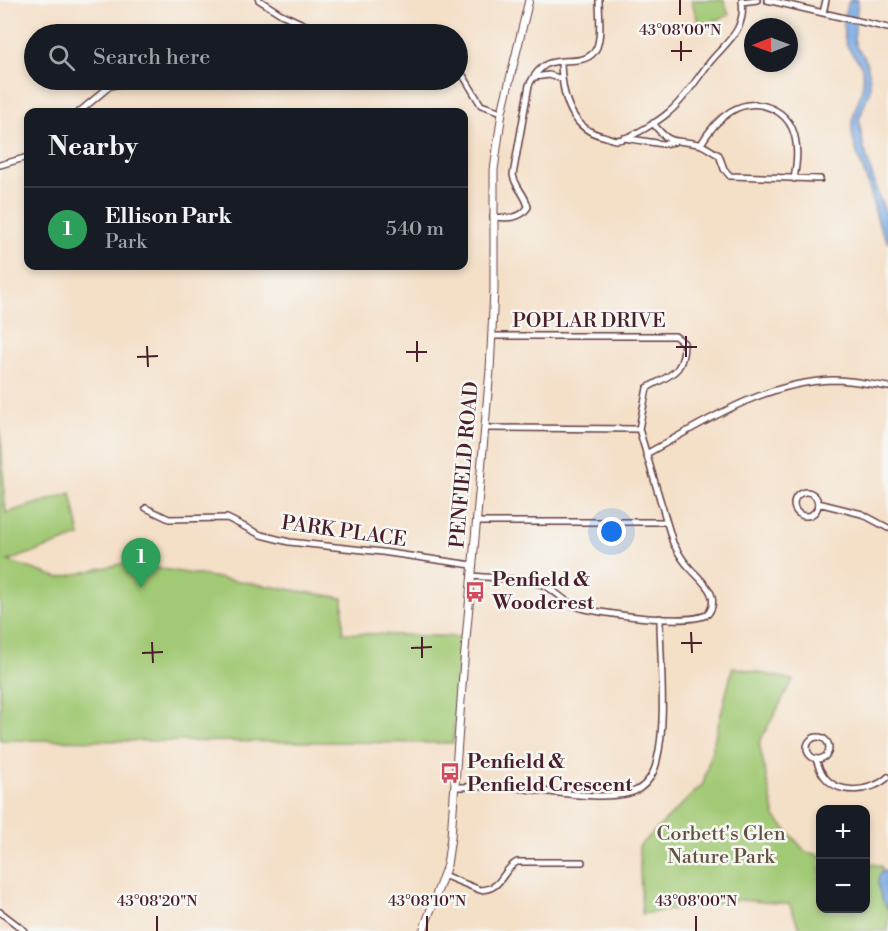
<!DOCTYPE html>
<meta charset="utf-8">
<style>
body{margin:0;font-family:"Libre Bodoni",serif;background:#242831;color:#f1f3f6}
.controls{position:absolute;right:18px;bottom:18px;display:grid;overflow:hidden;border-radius:12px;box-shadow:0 3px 9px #0003}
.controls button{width:54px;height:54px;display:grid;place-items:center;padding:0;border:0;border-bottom:2px solid #363941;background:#171b24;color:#f1f3f6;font:30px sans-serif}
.compass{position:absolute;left:744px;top:18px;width:54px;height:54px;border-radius:50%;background:#171b24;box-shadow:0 3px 9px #0003;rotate:269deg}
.you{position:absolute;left:612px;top:532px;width:21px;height:21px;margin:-15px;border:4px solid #fff;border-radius:50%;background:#1a73e8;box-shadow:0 0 0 9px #1a73e833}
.badge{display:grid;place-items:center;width:39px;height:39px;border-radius:50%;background:#0f766e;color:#fff;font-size:20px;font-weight:700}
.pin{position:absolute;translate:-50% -50px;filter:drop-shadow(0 2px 3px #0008)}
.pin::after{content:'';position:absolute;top:32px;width:21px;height:18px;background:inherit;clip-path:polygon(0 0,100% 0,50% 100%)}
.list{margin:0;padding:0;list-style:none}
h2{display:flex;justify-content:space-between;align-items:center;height:78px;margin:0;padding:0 24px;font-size:26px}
h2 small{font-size:20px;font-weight:400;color:#9ea1a6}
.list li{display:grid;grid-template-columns:39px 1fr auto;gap:18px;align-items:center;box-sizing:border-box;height:84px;padding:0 24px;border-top:2px solid #363941}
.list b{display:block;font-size:22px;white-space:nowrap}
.list p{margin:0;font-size:20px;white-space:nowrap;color:#9ea1a6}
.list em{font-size:20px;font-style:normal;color:#9ea1a6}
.icon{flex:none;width:33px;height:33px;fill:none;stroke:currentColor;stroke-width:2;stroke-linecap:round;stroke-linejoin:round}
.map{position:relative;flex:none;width:888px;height:931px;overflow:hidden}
.search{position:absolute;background:#171b24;box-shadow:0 3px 9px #0003;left:24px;top:24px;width:444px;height:66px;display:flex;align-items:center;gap:15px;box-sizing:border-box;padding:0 21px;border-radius:33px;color:#9ea1a6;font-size:22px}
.panel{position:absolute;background:#171b24;box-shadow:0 3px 9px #0003;left:24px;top:108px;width:444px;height:162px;border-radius:12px}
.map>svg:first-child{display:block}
</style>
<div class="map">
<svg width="888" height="931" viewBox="0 0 888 931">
<rect width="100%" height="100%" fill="#f6f6f2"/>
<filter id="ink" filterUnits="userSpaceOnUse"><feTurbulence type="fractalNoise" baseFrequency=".0167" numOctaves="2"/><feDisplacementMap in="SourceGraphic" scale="12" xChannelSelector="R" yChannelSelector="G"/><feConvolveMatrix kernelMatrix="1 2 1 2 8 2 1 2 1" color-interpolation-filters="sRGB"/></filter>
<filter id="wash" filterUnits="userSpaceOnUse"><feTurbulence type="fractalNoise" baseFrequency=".008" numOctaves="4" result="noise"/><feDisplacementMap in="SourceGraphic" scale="24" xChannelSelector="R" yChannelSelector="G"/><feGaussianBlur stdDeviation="1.35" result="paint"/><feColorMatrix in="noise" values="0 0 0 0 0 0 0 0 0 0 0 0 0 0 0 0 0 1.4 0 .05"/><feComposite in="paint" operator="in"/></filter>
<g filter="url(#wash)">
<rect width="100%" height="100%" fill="#f4dfc7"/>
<!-- green -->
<path fill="#a2c974" stroke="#767450" stroke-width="1.5" d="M691 0H724L729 15 700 27Z
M0 427 6 513 71 493 80 536 8 561 59 578 125 563 343 598V633L461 637 453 743 0 740Z
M733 667 793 680 759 743 775 817 806 852 820 855V908H866V863L881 866 888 884V931H801L789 904 739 900 642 914 639 846 703 784Z"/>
<!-- water -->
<path fill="#77a8e2" stroke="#606486" stroke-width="1.5" d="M850 0H858L854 39 856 47 865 58 869 72 870 89 859 120 863 144 877 192 888 219V242C877 226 875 209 870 191 865 170 851 146 852 125 853 107 866 90 863 71 861 62 856 59 851 52 840 38 842 14 850 0Z
M888 870V910C881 899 875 886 880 873Z"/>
</g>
<g filter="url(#ink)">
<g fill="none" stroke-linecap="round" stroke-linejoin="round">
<!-- street casing -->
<g stroke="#643c42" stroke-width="8">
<path id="street" d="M259 0 281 14 325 34
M767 0 888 28
M742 2 757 0
M823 13 826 0
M251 34 258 30
M561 63C562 92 569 129 603 136 607 137 613 140 617 140 630 139 659 121 669 112 685 99 697 78 710 62 727 41 746 31 742 0
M458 67 481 105 502 112
M535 77 549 75 562 79
M79 112 110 86 138 80
M653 123C670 146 674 139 698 144 705 145 712 152 719 155L724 169 730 176 820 179
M624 138 663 144 674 142
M701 144C716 119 741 94 773 109 781 113 788 119 792 128 799 144 797 162 794 179
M0 165 28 157
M493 217C506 218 520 220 528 207 526 195 515 187 513 175L529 85C533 77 539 68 547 64 562 57 589 67 597 47 602 33 599 15 599 0
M485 428 639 429
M646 454C705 422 764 382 833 380 851 380 870 384 888 387
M794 504a12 12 0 1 1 24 0a12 12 0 1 1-24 0Z
M818 503 862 514 888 528
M146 508 169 519 227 518 261 535 289 542 382 552 472 565
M476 522H666
M471 576C494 578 519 578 540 584 551 586 563 601 575 606 596 614 689 626 708 614 722 595 701 581 689 567 682 560 678 552 673 543L639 429 647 388C671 374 684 374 684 343L675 336H492
M807 748a11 11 0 1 1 22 0a11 11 0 1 1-22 0Z
M816 759C818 764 819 769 822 773 835 796 871 793 888 777
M455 787C472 787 489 786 506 787 537 789 611 804 637 790 648 784 655 772 657 760 667 720 660 661 660 618
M443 875 480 890C504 889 500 871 517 862H582
M0 912 25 931"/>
</g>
<!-- secondary casing -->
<g stroke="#643c42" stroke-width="9">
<path id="secondary" d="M423 931 447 865 451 837 463 673 490 370 494 290V170L502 112 529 0"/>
</g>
<!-- street -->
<use href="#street" stroke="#fff" stroke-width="5"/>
<!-- secondary -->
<use href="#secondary" stroke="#fff" stroke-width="7"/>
</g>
</g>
<!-- ticks -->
<path fill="none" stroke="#4a1f2b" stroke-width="2" d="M680 0V15M681 41V61M671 51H692M686 336V357M417 341V362M147 346 148 367M676 347H697M406 352H427M137 357 158 356M691 632 692 653M422 637V658M152 642 153 663M681 643H702M411 648 432 647M142 653 163 652M157 916V931M427 916V931M696 916V931"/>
<!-- icons -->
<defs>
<g id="bus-bare" transform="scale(1.62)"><path d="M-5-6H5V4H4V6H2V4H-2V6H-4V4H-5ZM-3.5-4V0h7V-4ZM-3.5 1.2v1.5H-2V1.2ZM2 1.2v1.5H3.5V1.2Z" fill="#d1495b" stroke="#f6f6f2" stroke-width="2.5" paint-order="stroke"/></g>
</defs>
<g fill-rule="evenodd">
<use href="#bus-bare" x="475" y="592"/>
<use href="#bus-bare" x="450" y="773"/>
</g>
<g text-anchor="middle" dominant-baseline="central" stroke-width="5" stroke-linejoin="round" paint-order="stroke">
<!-- street labels -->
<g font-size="20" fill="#4a1f2b" stroke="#f6f6f2">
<text x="589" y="321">POPLAR DRIVE</text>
<text transform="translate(465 465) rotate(-85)">PENFIELD ROAD</text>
<text transform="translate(344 532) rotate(8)">PARK PLACE</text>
</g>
<!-- poi labels -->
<g font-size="20" font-weight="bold" fill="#4a1f2b" stroke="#f6f6f2" text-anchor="start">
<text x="492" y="580">Penfield &amp;<tspan x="492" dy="23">Woodcrest</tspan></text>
<text x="467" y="762">Penfield &amp;<tspan x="467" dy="23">Penfield Crescent</tspan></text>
</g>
<!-- park labels -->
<g font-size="20" fill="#645241" stroke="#f6f6f2">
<text x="721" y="834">Corbett's Glen<tspan x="721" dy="23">Nature Park</tspan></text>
</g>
</g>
<g font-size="15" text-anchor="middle" fill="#4a1f2b" stroke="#f6f6f2" stroke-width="5" stroke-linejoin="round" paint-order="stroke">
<text x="680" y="35">43°08'00"N</text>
<text x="157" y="906">43°08'20"N</text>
<text x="427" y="906">43°08'10"N</text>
<text x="696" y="906">43°08'00"N</text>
</g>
</svg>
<div class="controls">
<button>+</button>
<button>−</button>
</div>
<svg class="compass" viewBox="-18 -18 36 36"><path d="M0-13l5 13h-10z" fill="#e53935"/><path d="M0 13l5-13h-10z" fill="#9ea1a6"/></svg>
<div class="you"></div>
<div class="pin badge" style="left:141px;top:588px;background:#2e9e5b">1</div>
<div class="search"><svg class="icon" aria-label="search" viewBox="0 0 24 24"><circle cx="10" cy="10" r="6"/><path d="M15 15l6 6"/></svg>Search here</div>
<section class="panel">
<h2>Nearby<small></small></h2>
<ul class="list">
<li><span class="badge" style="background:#2e9e5b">1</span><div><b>Ellison Park</b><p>Park</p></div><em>540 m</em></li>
</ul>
</section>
</div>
